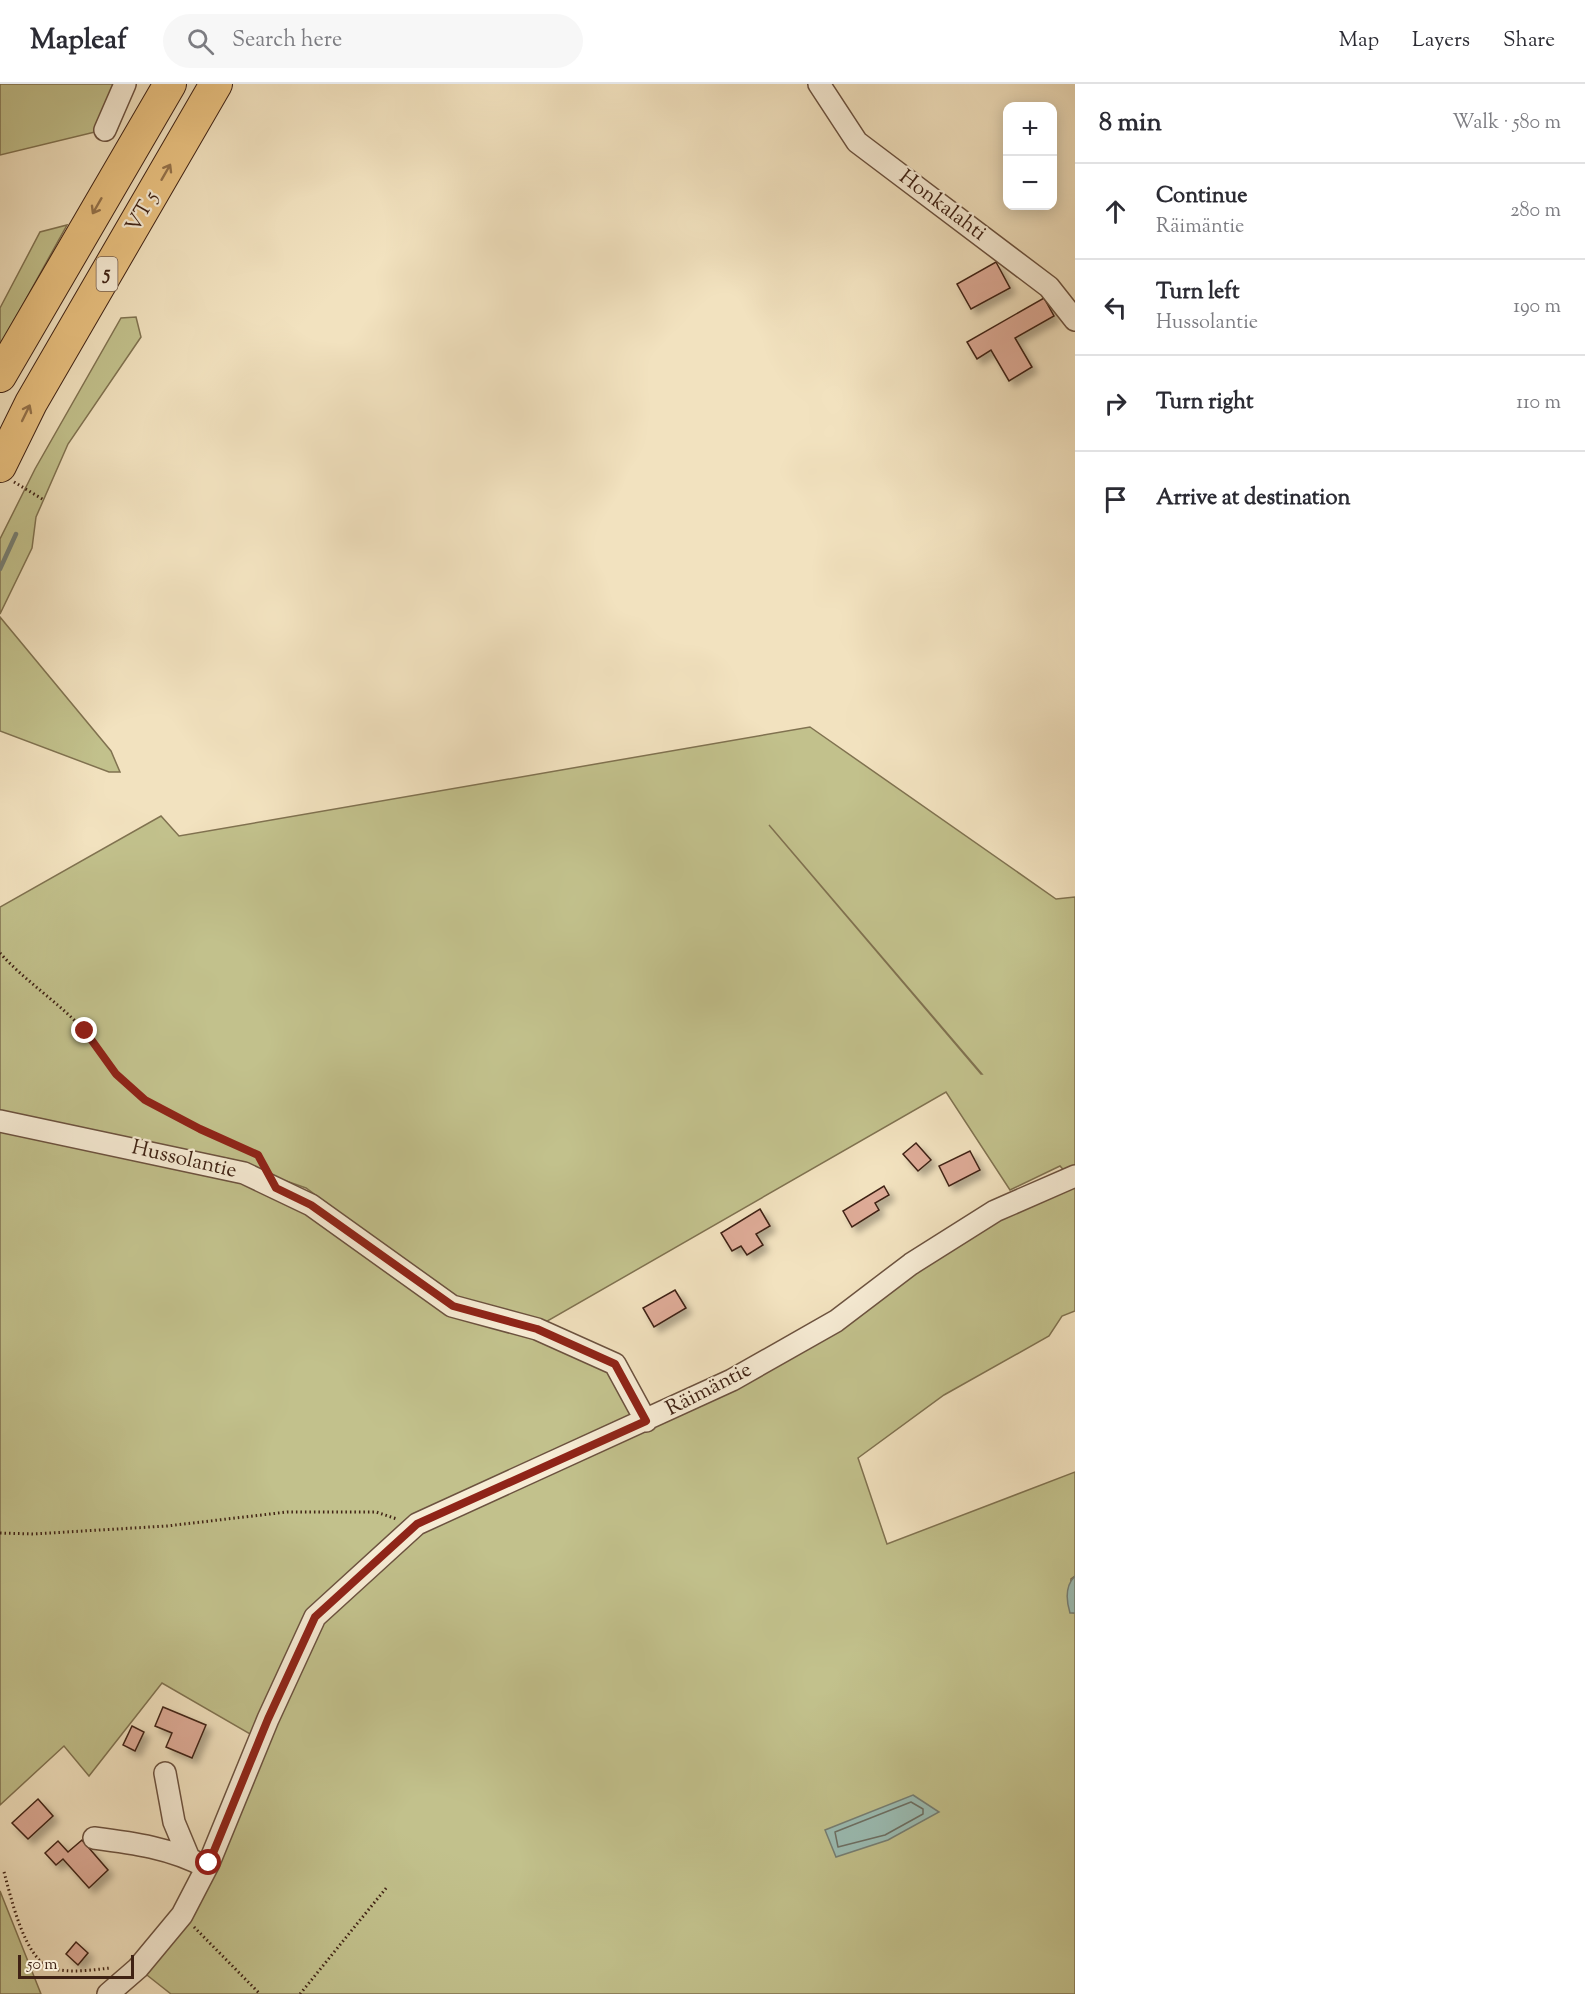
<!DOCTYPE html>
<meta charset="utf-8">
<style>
body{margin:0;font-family:"Sorts Mill Goudy",serif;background:#f7f7f7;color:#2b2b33}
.controls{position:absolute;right:18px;top:18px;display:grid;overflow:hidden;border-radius:12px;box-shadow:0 3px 15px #0003}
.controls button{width:54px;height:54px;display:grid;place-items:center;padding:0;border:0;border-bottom:2px solid #e1e1e2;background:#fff;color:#2b2b33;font:30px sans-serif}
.scale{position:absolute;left:18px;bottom:15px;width:116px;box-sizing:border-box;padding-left:6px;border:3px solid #3f2214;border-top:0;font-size:16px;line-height:21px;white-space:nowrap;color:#3f2214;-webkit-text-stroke:4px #f7ecd5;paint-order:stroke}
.stop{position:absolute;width:18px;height:18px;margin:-14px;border:4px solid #8f2418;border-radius:50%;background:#fff}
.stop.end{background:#8f2418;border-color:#fff;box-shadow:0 2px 6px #0008}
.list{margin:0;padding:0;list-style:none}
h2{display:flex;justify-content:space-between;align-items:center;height:78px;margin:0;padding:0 24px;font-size:26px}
h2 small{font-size:20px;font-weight:400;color:#7c7c81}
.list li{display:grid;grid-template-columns:39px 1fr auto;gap:18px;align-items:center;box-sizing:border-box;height:96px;padding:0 24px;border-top:2px solid #e1e1e2}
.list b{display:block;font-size:22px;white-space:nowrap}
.list p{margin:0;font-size:20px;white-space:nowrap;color:#7c7c81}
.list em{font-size:20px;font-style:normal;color:#7c7c81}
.icon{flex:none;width:33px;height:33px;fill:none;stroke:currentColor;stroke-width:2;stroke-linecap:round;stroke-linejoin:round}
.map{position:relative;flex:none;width:1075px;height:1910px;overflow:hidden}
header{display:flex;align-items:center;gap:36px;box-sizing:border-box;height:84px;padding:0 30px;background:#fff;border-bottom:2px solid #e1e1e2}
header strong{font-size:28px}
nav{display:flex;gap:33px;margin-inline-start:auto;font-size:21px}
.search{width:420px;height:54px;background:#f7f7f7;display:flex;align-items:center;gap:15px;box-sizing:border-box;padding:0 21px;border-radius:33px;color:#7c7c81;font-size:22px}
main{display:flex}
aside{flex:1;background:#fff}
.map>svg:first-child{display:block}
</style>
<header>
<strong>Mapleaf</strong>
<div class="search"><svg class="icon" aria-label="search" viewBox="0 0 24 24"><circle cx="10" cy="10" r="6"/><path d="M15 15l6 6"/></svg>Search here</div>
<nav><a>Map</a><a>Layers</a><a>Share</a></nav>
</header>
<main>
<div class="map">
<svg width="1075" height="1910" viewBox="0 0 1075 1910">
<defs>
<filter id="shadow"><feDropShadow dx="5.5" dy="5.5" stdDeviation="3" flood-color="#0004"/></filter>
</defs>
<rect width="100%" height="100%" fill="#f2e2bf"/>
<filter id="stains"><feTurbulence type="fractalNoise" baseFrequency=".00333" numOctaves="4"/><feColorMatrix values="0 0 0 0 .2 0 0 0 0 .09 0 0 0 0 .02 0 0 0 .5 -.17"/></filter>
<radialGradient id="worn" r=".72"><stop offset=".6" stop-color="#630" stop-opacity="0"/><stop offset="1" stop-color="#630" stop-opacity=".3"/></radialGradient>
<!-- green -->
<path fill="#c2c18c" stroke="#807250" stroke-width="1.5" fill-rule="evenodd" d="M0 0H136L116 48 99 47 0 71Z
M67 141 0 262V224L40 148Z
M136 233 141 253 68 360 36 433 32 464 0 530V455L35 385 121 234Z
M0 533 111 667 120 688H109L0 647Z
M810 643 1056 815 1075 813V1227L1062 1232 1049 1252 944 1311 858 1374 887 1460 1075 1388V1492L1071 1495 1070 1528 1075 1529V1910H171L138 1884 182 1831 259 1655 162 1599 89 1692 64 1662 0 1721V1039L244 1089 452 1222 615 1280 646 1337 1070 1093 1060 1082 1010 1106 946 1008 544 1239 458 1216 306 1104 246 1083 0 1031V823L161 732 179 752ZM769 741 982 990H981Z
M0 1807 41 1910H0Z"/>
<!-- water -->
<path fill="#9bbdb4" stroke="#767f74" stroke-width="1.5" d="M1075 1492V1529H1070C1066 1516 1065 1502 1075 1492Z
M913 1711 939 1728 888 1756 836 1773 825 1746Z"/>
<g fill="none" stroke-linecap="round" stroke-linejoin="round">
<!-- shore -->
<path stroke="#6d7064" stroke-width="1.5" d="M911 1718 923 1725V1730L885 1751 838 1763 835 1748Z"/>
<!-- stream -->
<path stroke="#767f74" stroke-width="4.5" d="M0 485 16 450"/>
</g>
<!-- building -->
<path fill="#deab97" stroke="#3f2214" stroke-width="1.5" filter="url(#shadow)" d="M996 178 1010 204 971 225 957 200Z
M1044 214 1054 232 1015 254 1032 283 1009 297 991 266 977 275 967 258Z
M916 1059 931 1076 918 1087 903 1070Z
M970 1067 980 1086 949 1102 939 1082Z
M884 1102 889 1111 875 1119 879 1126 852 1143 843 1127Z
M760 1125 770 1142 756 1150 763 1161 747 1171 741 1162 732 1167 721 1149Z
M675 1206 686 1224 654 1243 643 1224Z
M163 1623 206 1641 192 1674 166 1663 172 1649 155 1642Z
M132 1642 144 1648 135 1667 123 1661Z
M38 1715 53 1732 28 1755 12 1739Z
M82 1756 108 1786 89 1804 63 1775 56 1781 45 1769 58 1757 68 1768Z
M76 1858 88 1869 78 1881 66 1870Z"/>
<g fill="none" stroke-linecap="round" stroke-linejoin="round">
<!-- minor casing -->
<g stroke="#6c523f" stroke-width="24">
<path id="minor" d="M819 0 857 58 1049 203 1075 236
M105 46 125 0
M0 1037 244 1089 311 1121 452 1222 537 1245 615 1280 646 1337
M165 1689 174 1738 189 1774
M94 1754C133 1759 171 1764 206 1783
M108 1910 138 1884 182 1831 209 1779 268 1635 315 1533 417 1440 732 1296 836 1237 911 1180 995 1127 1075 1092"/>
</g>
<!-- highway casing -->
<g stroke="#3f2214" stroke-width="34">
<path id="highway" d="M0 292 170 0
M0 382 31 319 216 0"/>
</g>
<!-- path -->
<path stroke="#3f2214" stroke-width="3" stroke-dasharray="1.5 3" stroke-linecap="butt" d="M14 398 44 416
M0 869C25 897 58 918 84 946 96 959 104 977 116 991 152 1030 210 1050 258 1071L262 1079
M0 1449 33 1450 167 1442 287 1428H376L397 1435
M4 1788C11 1813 25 1879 54 1885 72 1889 92 1886 110 1884
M194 1843 260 1910
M300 1910 387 1803"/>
<!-- minor -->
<use href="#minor" stroke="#f7ecd5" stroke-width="21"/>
<!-- highway -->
<use href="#highway" stroke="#e9c180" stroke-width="32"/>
</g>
<!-- one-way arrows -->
<defs><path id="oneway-shaft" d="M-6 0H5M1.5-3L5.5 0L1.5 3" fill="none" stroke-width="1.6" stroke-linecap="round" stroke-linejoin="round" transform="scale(1.5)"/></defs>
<g stroke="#94724a">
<use href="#oneway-shaft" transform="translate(166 88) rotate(-60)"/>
<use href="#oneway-shaft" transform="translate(97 122) rotate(120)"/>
<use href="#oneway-shaft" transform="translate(26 329) rotate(-64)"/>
</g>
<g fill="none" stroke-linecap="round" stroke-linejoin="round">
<!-- route -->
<path stroke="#8f2418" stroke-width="8" d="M85 947 116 990 145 1016 200 1045 258 1071 276 1104 311 1121 453 1222 537 1245 615 1280 646 1337 417 1440 315 1533 268 1635 209 1779"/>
</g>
<g text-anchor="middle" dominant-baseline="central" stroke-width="4.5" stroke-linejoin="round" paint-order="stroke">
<!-- shield labels -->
<rect fill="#f7ecd5" stroke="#765f4e" stroke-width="1.5" x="96.5" y="173" width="21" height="34" rx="4.5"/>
<g font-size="20" font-weight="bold" fill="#3f2214">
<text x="107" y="190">5</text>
</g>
<!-- street labels -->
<g font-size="21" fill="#3f2214" stroke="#f7ecd5">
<text transform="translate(942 122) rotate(37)">Honkalahti</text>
<text transform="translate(143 128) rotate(-60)">VT 5</text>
<text transform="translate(184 1076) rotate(13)">Hussolantie</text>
<text transform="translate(709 1306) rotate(-27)">Räimäntie</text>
</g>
</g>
<rect width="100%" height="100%" filter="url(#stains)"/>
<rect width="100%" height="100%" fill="url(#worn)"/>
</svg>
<div class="controls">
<button>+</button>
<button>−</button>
</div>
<div class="scale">50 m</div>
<div class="stop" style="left:209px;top:1779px"></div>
<div class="stop end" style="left:85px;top:947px"></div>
</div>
<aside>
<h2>8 min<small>Walk · 580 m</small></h2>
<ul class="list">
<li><svg class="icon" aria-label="ahead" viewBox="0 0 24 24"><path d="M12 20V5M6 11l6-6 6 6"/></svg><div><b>Continue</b><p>Räimäntie</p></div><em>280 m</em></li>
<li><svg class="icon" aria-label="left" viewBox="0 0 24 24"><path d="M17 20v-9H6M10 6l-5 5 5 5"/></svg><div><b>Turn left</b><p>Hussolantie</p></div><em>190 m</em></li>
<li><svg class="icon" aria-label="right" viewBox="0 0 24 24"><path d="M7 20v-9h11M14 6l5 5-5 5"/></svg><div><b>Turn right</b></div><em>110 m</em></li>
<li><svg class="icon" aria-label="arrive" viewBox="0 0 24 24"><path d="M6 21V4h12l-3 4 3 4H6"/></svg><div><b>Arrive at destination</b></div></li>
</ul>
</aside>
</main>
